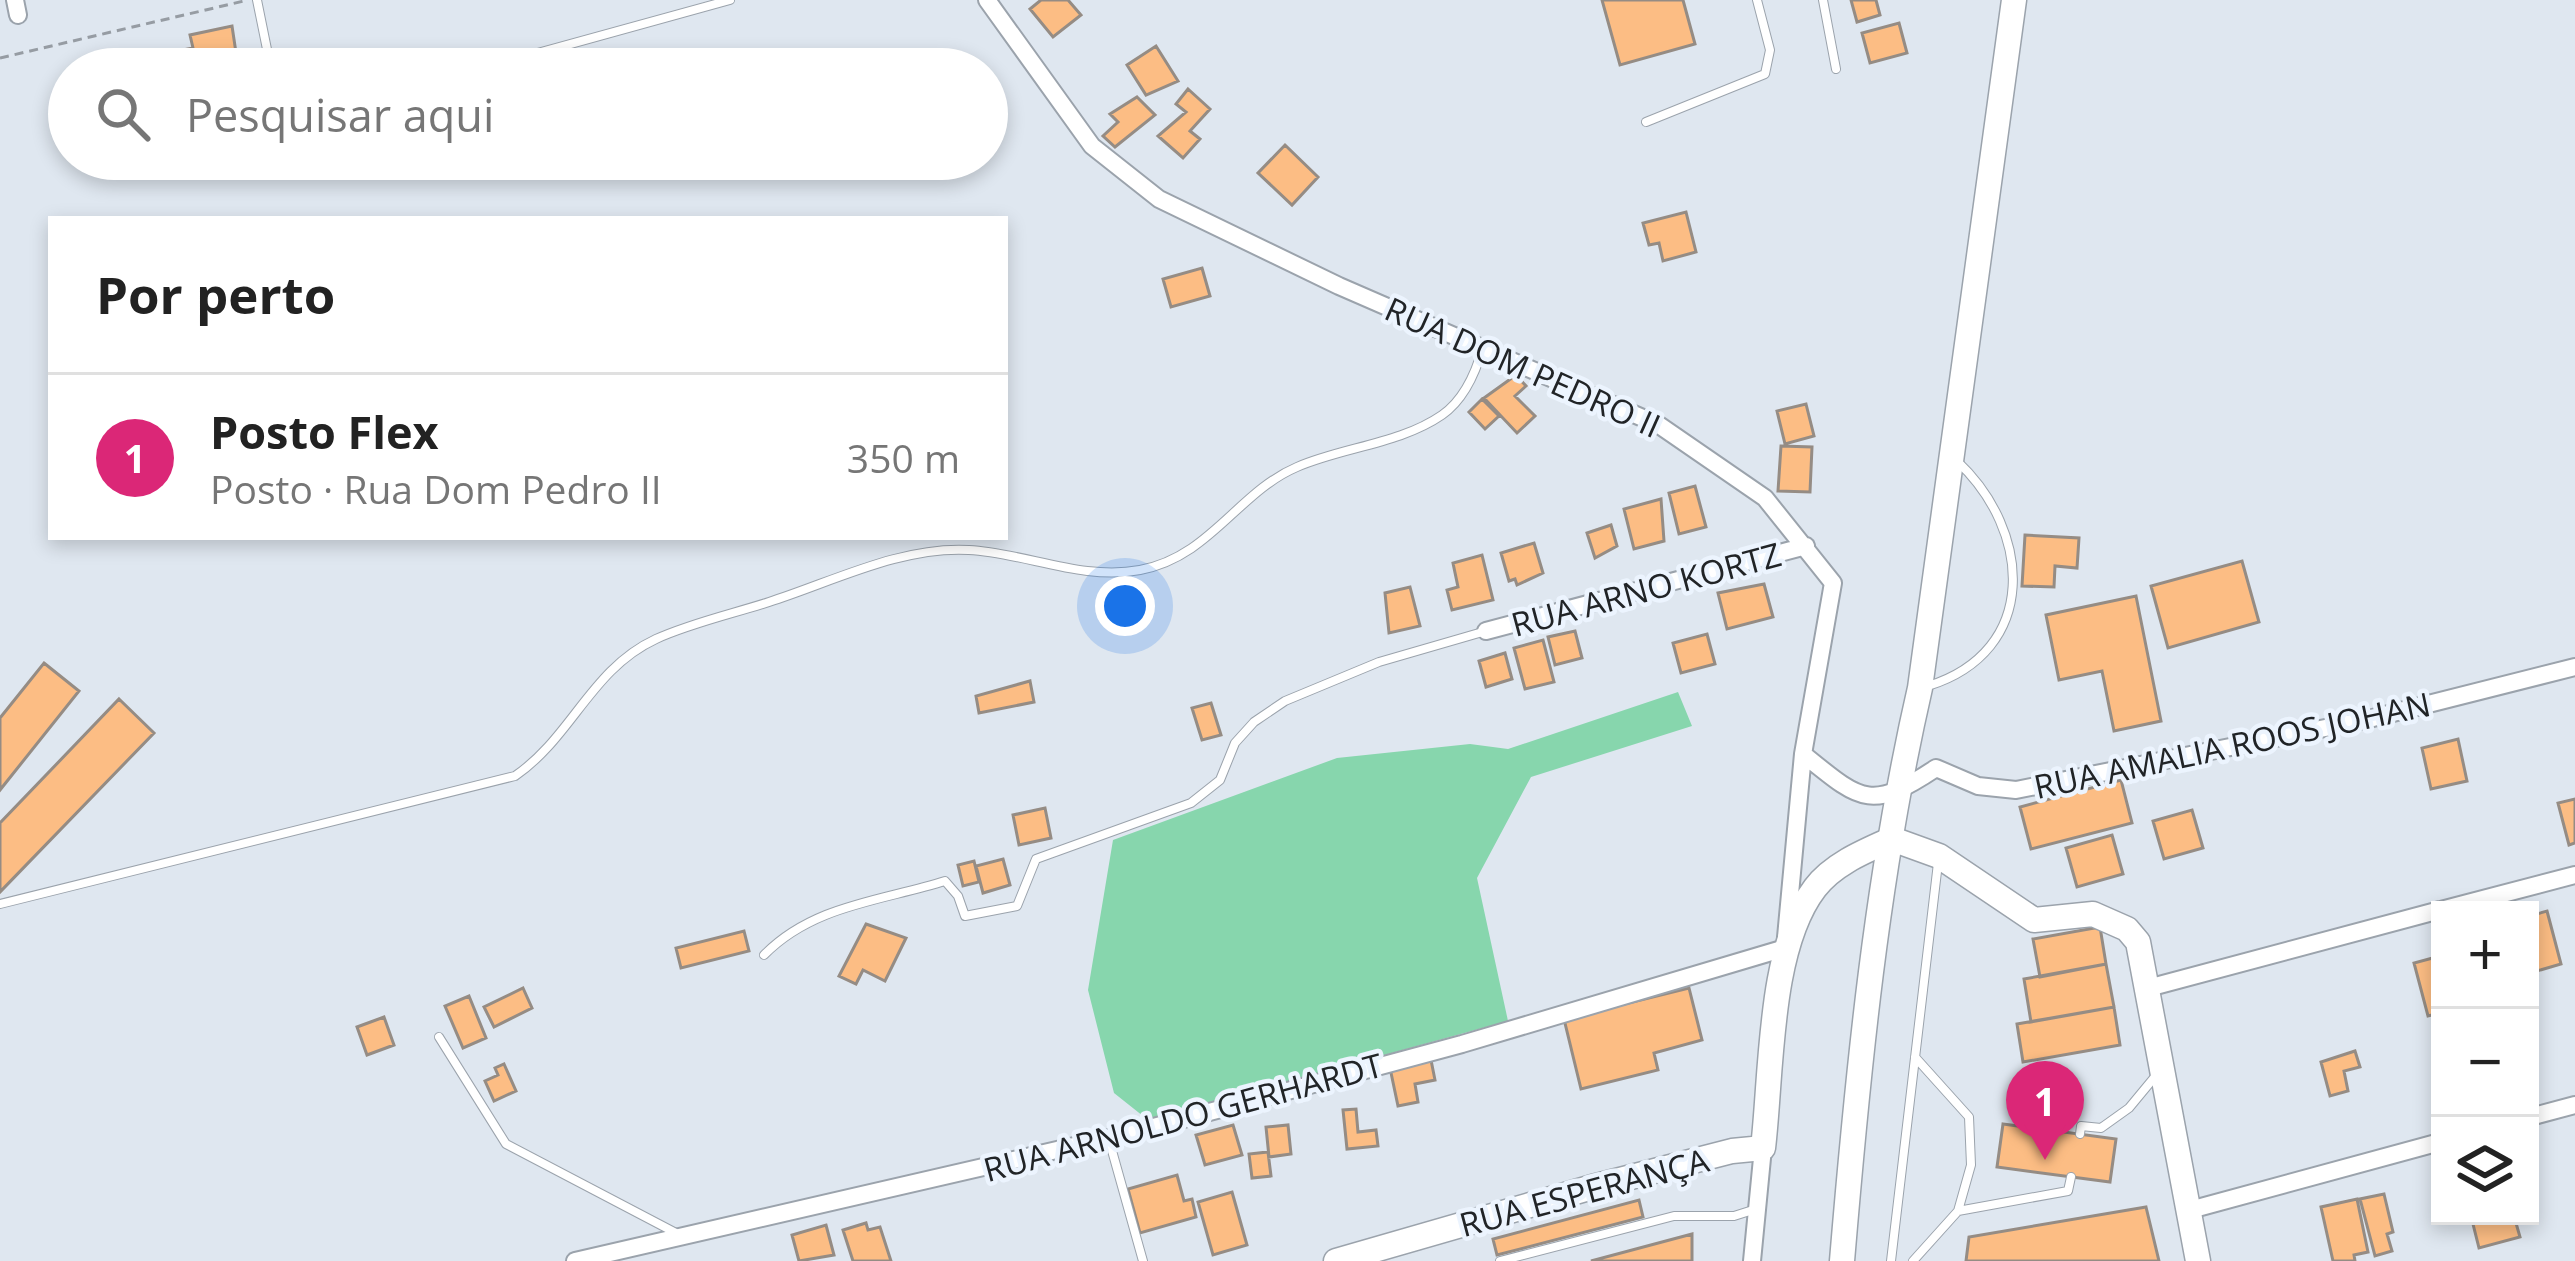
<!DOCTYPE html>
<html lang="pt">
<meta charset="utf-8">
<style>
body{margin:0;font-family:"Open Sans",sans-serif;background:#f6f6f6;color:#222}
.controls{position:absolute;right:36px;bottom:36px;display:grid;overflow:hidden;border-radius:0px;box-shadow:0 6px 18px #0003}
.controls button{width:108px;height:108px;display:grid;place-items:center;padding:0;border:0;border-bottom:3px solid #e0e0e0;background:#fff;color:#222;font:60px sans-serif}
.you{position:absolute;left:1125px;top:606px;width:42px;height:42px;margin:-30px;border:9px solid #fff;border-radius:50%;background:#1a73e8;box-shadow:0 0 0 18px #1a73e833}
.badge{display:grid;place-items:center;width:78px;height:78px;border-radius:50%;background:#db2777;color:#fff;font-size:39px;font-weight:700}
.pin{position:absolute;translate:-50% -99px;filter:drop-shadow(0 3px 6px #0008)}
.pin::after{content:'';position:absolute;top:63px;width:42px;height:36px;background:inherit;clip-path:polygon(0 0,100% 0,50% 100%)}
.list{margin:0;padding:0;list-style:none}
h2{display:flex;justify-content:space-between;align-items:center;height:156px;margin:0;padding:0 48px;font-size:51px}
h2 small{font-size:39px;font-weight:400;color:#767676}
.list li{display:grid;grid-template-columns:78px 1fr auto;gap:36px;align-items:center;box-sizing:border-box;height:168px;padding:0 48px;border-top:3px solid #e0e0e0}
.list b{display:block;font-size:45px;white-space:nowrap}
.list p{margin:0;font-size:39px;white-space:nowrap;color:#767676}
.list em{font-size:39px;font-style:normal;color:#767676}
.icon{flex:none;width:66px;height:66px;fill:none;stroke:currentColor;stroke-width:2;stroke-linecap:round;stroke-linejoin:round}
.map{position:relative;flex:none;width:2575px;height:1261px;overflow:hidden}
.search{position:absolute;background:#fff;box-shadow:0 6px 18px #0003;left:48px;top:48px;width:960px;height:132px;display:flex;align-items:center;gap:30px;box-sizing:border-box;padding:0 42px;border-radius:66px;color:#767676;font-size:45px}
.panel{position:absolute;background:#fff;box-shadow:0 6px 18px #0003;left:48px;top:216px;width:960px;height:324px;border-radius:0px}
.map>svg:first-child{display:block}
</style>
<div class="map">
<svg width="2575" height="1261" viewBox="0 0 2575 1261">
<rect width="100%" height="100%" fill="#dfe7f0"/>
<!-- green -->
<path fill="#87d6ad" d="M1678 692 1692 726 1531 777 1477 878 1508 1021 1148 1120 1114 1093 1088 990 1113 840 1337 758 1470 744 1508 749Z"/>
<!-- building -->
<path fill="#fcbd84" stroke="#958c84" stroke-width="3" d="M1041 0H1068L1081 15 1053 37 1030 9Z
M1602 0H1683L1695 44 1620 65Z
M1851 0H1876L1880 15 1857 22Z
M1899 23 1907 53 1870 63 1862 33Z
M232 26 238 66 182 69 178 51 193 48 190 35Z
M1156 46 1178 81 1146 95 1127 65Z
M1188 89 1210 109 1190 131 1200 139 1183 158 1158 136 1186 112 1176 104Z
M1137 97 1155 115 1115 147 1103 136 1118 122 1110 114Z
M1285 145 1318 177 1292 205 1258 173Z
M207 159H282V160L212 177Z
M1686 212 1696 252 1663 261 1659 243 1649 245 1643 223Z
M1202 268 1210 296 1171 307 1163 279Z
M1516 375 1526 386 1515 396 1535 416 1517 433 1484 398Z
M1482 399 1499 416 1485 429 1469 412Z
M1806 404 1814 436 1785 444 1777 411Z
M1781 446 1812 447 1810 492 1778 491Z
M1695 486 1706 527 1679 534 1669 493Z
M1661 499 1664 541 1634 549 1624 509Z
M1611 525 1617 546 1595 558 1587 533Z
M2025 535 2079 538 2077 568 2055 566 2054 587 2022 586Z
M1534 543 1543 573 1517 585 1515 579 1509 581 1501 553Z
M1482 555 1493 600 1452 610 1447 590 1458 587 1453 563Z
M2242 561 2259 622 2168 648 2151 586Z
M1764 584 1773 617 1727 629 1718 593Z
M1410 587 1420 626 1389 633 1385 593Z
M2136 596 2161 721 2114 731 2102 671 2059 680 2046 615Z
M1575 631 1582 658 1555 665 1548 637Z
M1707 634 1715 664 1681 673 1673 643Z
M1543 640 1554 682 1525 689 1514 648Z
M1505 653 1512 679 1486 687 1479 661Z
M44 663 79 691 0 790V718Z
M1030 681 1034 702 979 713 976 696Z
M119 699 154 733 0 892V823Z
M1211 703 1221 735 1202 740 1192 708Z
M2458 739 2467 781 2431 789 2422 748Z
M2121 780 2132 823 2031 849 2020 807Z
M2575 799V843L2569 845 2558 803Z
M1045 808 1051 838 1019 845 1013 815Z
M2192 810 2203 848 2164 859 2153 821Z
M2112 835 2123 874 2077 887 2066 848Z
M1003 859 1010 885 983 893 976 866Z
M974 861 979 882 963 886 958 865Z
M2547 911 2561 964 2530 973V916Z
M866 924 906 938 885 981 863 970 856 984 839 976Z
M2100 927 2106 964 2040 977 2033 939Z
M744 931 749 951 681 968 676 948Z
M2440 956V1013L2428 1016 2414 963Z
M2106 964 2114 1007 2031 1022 2024 979Z
M523 988 532 1008 494 1027 484 1007Z
M1689 988 1702 1040 1654 1053 1658 1070 1581 1089 1564 1019Z
M469 996 486 1038 463 1048 445 1006Z
M2114 1007 2120 1045 2023 1062 2017 1024Z
M384 1017 394 1045 367 1055 357 1027Z
M2355 1051 2360 1067 2344 1071 2348 1091 2330 1096 2321 1062Z
M1431 1060 1435 1080 1415 1084 1418 1102 1398 1106 1390 1068Z
M504 1064 516 1091 494 1101 485 1081 498 1075 495 1068Z
M1356 1109 1358 1132 1376 1130 1378 1146 1347 1149 1343 1110Z
M2003 1124 2116 1139 2110 1182 1997 1167Z
M1233 1125 1242 1155 1205 1165 1196 1135Z
M1288 1125 1291 1154 1269 1157 1266 1127Z
M1268 1152 1271 1176 1252 1178 1249 1154Z
M1177 1175 1184 1201 1192 1199 1196 1217 1140 1233 1128 1189Z
M1232 1192 1247 1245 1213 1255 1198 1202Z
M2384 1194 2393 1232 2387 1234 2392 1251 2375 1256 2360 1199Z
M2357 1199 2368 1252 2354 1255 2355 1261H2333L2321 1207Z
M1639 1200 1643 1217 1497 1255 1493 1239Z
M2146 1207 2159 1261H1966L1969 1237Z
M2471 1216H2514L2520 1237 2479 1248Z
M866 1223 868 1230 880 1227 891 1261H853L843 1230Z
M826 1225 834 1255 799 1261 792 1235Z
M1692 1234V1261H1591Z"/>
<g fill="none" stroke-linecap="round" stroke-linejoin="round">
<!-- lane casing -->
<g stroke="#9ba3ac" stroke-width="10">
<path id="lane" d="M257 0 271 69
M1823 0 1836 69
M480 69 730 0
M1646 122 1765 74 1770 50 1757 0
M1928 686C2040 651 2032 531 1957 461
M0 904 515 776C572 737 591 669 656 639 691 623 732 614 769 602 832 582 901 546 969 550 1026 553 1082 581 1140 570 1210 557 1238 492 1297 467 1343 447 1400 444 1442 415 1465 399 1476 372 1483 347
M764 955C813 905 881 901 945 881L958 896 965 916 1017 906 1036 859 1191 803 1220 780 1235 743 1254 722 1285 701 1379 662 1486 631
M439 1037 506 1144 676 1233
M1915 1057 1969 1117 1971 1165 1958 1211
M2080 1134 2081 1126 2101 1128 2129 1108 2158 1073
M1109 1140 1143 1261
M1500 1261 1674 1216H1734L1756 1209
M1891 1261 1938 863
M1913 1261 1958 1211 2068 1191 2071 1177"/>
</g>
<!-- street casing -->
<g stroke="#9ba3ac" stroke-width="20">
<path id="street" d="M15 0 18 15
M1486 631 1806 546
M1803 754C1861 801 1870 812 1936 768L1978 786 2016 790 2365 720 2575 667
M2441 910 2575 875
M2148 988 2440 910
M2530 1117 2575 1105
M2190 1210 2440 1142
M575 1261 1135 1132 1462 1044 1785 948 1803 754 1833 583 1765 498 1659 425 1339 286 1159 199 1092 146 987 0
M1752 1261 1763 1148"/>
</g>
<!-- secondary casing -->
<g stroke="#9ba3ac" stroke-width="27">
<path id="secondary" d="M1336 1261 1596 1186 1732 1151 1763 1148C1772 1073 1768 949 1815 888 1833 864 1865 851 1892 839L1939 856 2034 920 2093 914 2127 929 2138 942 2198 1261"/>
</g>
<!-- primary casing -->
<g stroke="#9ba3ac" stroke-width="27">
<path id="primary" d="M1842 1261C1858 1070 1877 875 1920 688L2014 0"/>
</g>
<!-- path -->
<path stroke="#969ca3" stroke-width="3" stroke-dasharray="9 6" stroke-linecap="butt" d="M0 58 244 1"/>
<!-- lane -->
<use href="#lane" stroke="#fff" stroke-width="8"/>
<!-- street -->
<use href="#street" stroke="#fff" stroke-width="16"/>
<!-- secondary -->
<use href="#secondary" stroke="#fff" stroke-width="24"/>
<!-- primary -->
<use href="#primary" stroke="#fff" stroke-width="24"/>
</g>
<g text-anchor="middle" dominant-baseline="central" stroke-width="9" stroke-linejoin="round" paint-order="stroke">
<!-- street labels -->
<g font-size="33" fill="#212427" stroke="#ecf4fe">
<text transform="translate(1523 367) rotate(24)">RUA DOM PEDRO II</text>
<text transform="translate(1646 589) rotate(-15)">RUA ARNO KORTZ</text>
<text transform="translate(2232 745) rotate(-12)">RUA AMALIA ROOS JOHAN</text>
<text transform="translate(1183 1117) rotate(-15)">RUA ARNOLDO GERHARDT</text>
<text transform="translate(1584 1192) rotate(-15)">RUA ESPERANÇA</text>
</g>
</g>
</svg>
<div class="controls">
<button>+</button>
<button>−</button>
<button><svg class="icon" aria-label="layers" viewBox="0 0 24 24"><path d="M12 4l9 5-9 5-9-5zM3 14l9 5 9-5"/></svg></button>
</div>
<div class="you"></div>
<div class="pin badge" style="left:2045px;top:1160px">1</div>
<div class="search"><svg class="icon" aria-label="search" viewBox="0 0 24 24"><circle cx="10" cy="10" r="6"/><path d="M15 15l6 6"/></svg>Pesquisar aqui</div>
<section class="panel">
<h2>Por perto<small></small></h2>
<ul class="list">
<li><span class="badge">1</span><div><b>Posto Flex</b><p>Posto · Rua Dom Pedro II</p></div><em>350 m</em></li>
</ul>
</section>
</div>
